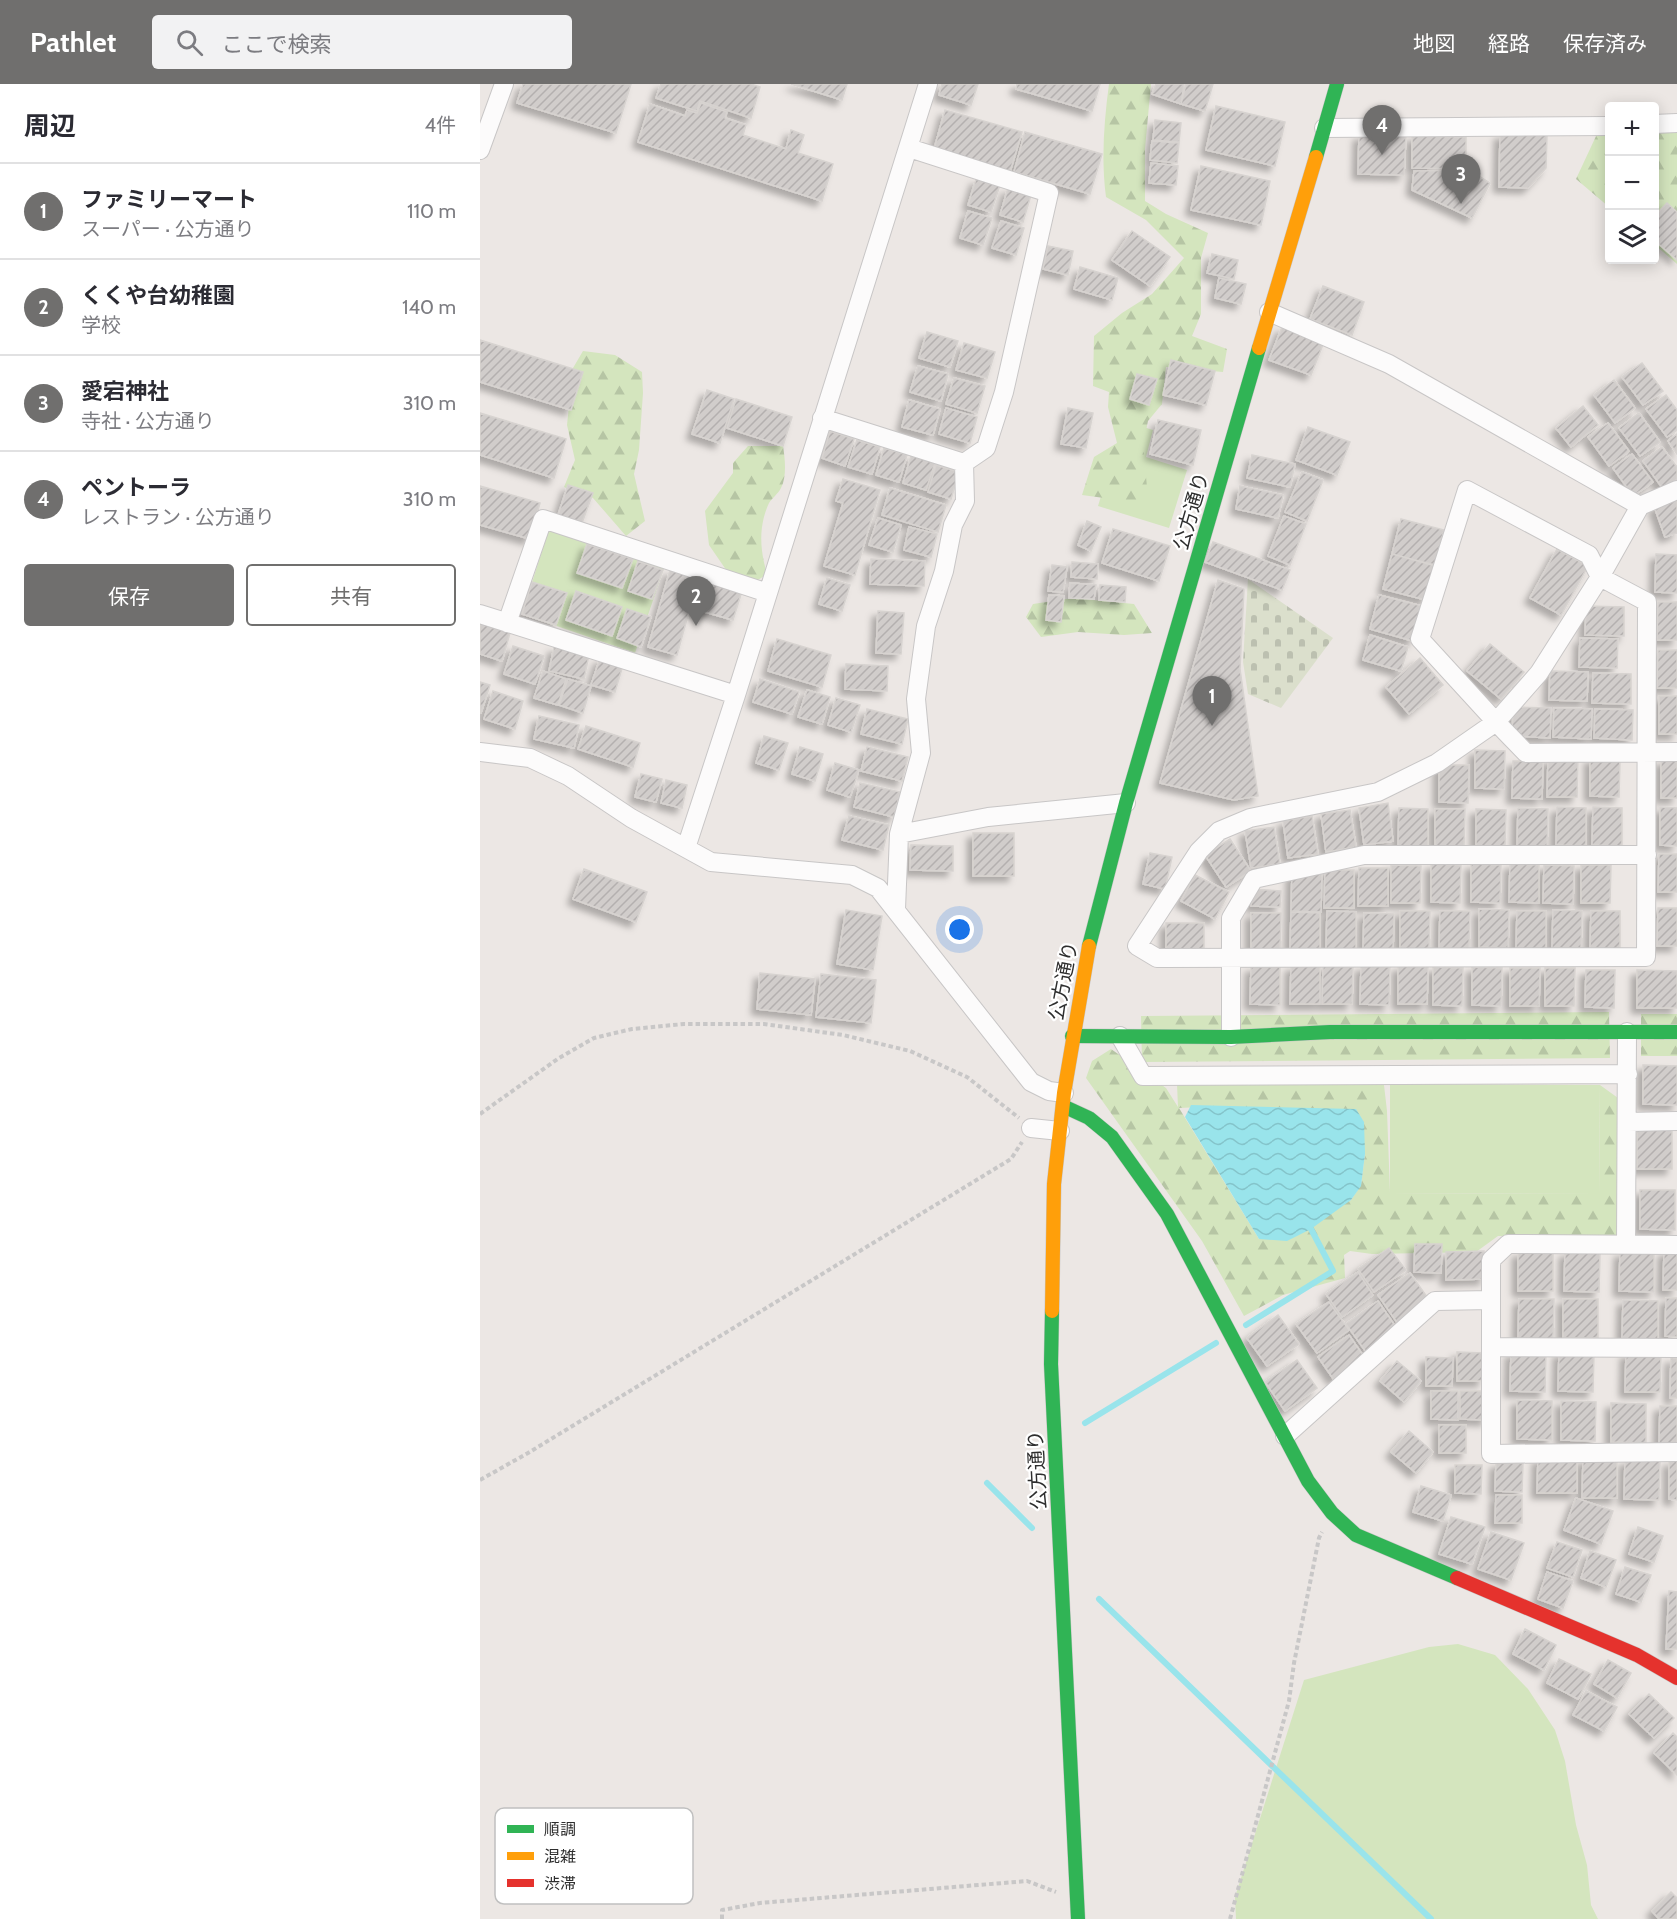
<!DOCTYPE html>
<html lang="ja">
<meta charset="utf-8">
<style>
body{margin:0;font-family:Cabin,"Noto Sans JP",sans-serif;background:#f2f2f3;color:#2b2b33}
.controls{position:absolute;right:18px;top:18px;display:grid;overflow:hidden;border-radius:6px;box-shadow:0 3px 15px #0003}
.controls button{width:54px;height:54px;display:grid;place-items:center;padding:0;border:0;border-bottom:2px solid #e1e1e2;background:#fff;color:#2b2b33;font:30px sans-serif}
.you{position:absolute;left:480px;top:846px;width:21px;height:21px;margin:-15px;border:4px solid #fff;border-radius:50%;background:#1a73e8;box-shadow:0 0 0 9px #1a73e833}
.badge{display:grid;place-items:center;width:39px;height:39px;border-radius:50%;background:#706f6e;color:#fff;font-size:20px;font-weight:700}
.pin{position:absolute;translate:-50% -50px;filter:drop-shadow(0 2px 3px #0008)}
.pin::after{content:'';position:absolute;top:32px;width:21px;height:18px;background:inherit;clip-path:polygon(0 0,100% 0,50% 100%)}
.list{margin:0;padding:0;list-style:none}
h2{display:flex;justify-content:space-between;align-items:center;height:78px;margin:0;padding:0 24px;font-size:26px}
h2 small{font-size:20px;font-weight:400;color:#7c7c81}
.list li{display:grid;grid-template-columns:39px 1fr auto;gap:18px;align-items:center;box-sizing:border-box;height:96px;padding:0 24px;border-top:2px solid #e1e1e2}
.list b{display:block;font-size:22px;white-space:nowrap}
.list p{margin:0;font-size:20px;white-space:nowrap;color:#7c7c81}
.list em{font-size:20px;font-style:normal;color:#7c7c81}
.actions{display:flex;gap:12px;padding:18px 24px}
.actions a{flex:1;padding:14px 0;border:2px solid #706f6e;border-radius:6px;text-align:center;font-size:21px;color:#706f6e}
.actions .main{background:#706f6e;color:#fff}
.icon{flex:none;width:33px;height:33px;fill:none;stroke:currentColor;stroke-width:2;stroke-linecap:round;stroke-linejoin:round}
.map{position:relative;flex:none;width:1197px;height:1835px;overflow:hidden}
header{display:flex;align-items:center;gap:36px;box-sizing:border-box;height:84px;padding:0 30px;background:#706f6e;color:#fff}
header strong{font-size:28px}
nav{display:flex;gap:33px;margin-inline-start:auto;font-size:21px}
.search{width:420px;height:54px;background:#f2f2f3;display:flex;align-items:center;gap:15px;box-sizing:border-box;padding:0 21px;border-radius:6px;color:#7c7c81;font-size:22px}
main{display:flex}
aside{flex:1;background:#fff}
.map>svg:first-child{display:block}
</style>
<header>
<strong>Pathlet</strong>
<div class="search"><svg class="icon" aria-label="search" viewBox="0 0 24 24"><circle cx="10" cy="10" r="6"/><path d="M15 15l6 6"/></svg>ここで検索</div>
<nav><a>地図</a><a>経路</a><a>保存済み</a></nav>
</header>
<main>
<aside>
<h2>周辺<small>4件</small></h2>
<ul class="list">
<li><span class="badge">1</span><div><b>ファミリーマート</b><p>スーパー · 公方通り</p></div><em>110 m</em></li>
<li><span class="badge">2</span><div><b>くくや台幼稚園</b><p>学校</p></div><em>140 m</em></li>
<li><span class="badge">3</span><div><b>愛宕神社</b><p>寺社 · 公方通り</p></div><em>310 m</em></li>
<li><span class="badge">4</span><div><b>ペントーラ</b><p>レストラン · 公方通り</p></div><em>310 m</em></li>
</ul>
<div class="actions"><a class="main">保存</a><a>共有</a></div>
</aside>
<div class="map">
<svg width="1197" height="1835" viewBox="0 0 1197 1835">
<defs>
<pattern id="forest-firs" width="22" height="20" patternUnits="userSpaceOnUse" patternTransform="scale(1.5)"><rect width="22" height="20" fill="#d4e5be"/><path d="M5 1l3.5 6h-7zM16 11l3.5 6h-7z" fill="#b6c5a4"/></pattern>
<pattern id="cemetery-stones" width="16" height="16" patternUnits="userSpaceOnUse" patternTransform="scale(1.5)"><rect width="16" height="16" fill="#dbdfcc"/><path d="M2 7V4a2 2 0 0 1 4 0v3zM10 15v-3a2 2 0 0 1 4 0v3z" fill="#bcc0b0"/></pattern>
<pattern id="water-waves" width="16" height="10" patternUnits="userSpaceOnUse" patternTransform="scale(1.5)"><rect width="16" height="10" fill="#99e4eb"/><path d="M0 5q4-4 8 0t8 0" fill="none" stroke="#84c4ca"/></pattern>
<pattern id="building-hatch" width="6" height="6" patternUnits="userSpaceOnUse" patternTransform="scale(1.5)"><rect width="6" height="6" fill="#d1cdcb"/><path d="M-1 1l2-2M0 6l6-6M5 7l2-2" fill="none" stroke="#b4b0af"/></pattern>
<filter id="shadow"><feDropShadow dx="-5.5" dy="5.5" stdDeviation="3" flood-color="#0004"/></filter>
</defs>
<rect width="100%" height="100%" fill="#ece7e4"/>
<!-- grass -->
<path fill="#d4e5be" d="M644 337 673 346 666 373 707 386 689 444 618 422Z
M69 445 184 484 155 569 42 530Z
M910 1000 1120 1001 1119 1110 910 1109Z
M978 1560 1015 1571 1048 1605 1075 1646 1085 1677 1096 1741 1107 1781 1111 1821 1118 1835H756L755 1813 824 1596 949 1563Z"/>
<!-- forest -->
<path fill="url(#forest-firs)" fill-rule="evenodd" d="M629 0H671L665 65V117L686 130 728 149 721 174V230L712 252 747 265 743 288 686 283 682 320 668 337 663 361 667 403 661 419 602 411 614 373 637 359 628 323 629 308 613 302 614 252 642 229 672 210 704 174 666 136 626 113C621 76 624 37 629 0Z
M1197 47V180L1175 161 1174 48Z
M1129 49V123L1096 95 1117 50Z
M103 267 135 271 162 288 163 309 159 366 154 390 165 437 146 452 113 414 84 403 95 376 87 341 93 284Z
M268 362H303C305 375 307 392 301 404 298 410 292 414 289 419 278 443 280 466 287 490L272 500 251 493 229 461 225 427 253 389V379Z
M593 514 654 520 672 549 644 551 598 548 561 553 546 533 553 520Z
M1129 928 1130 974 662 978 661 932Z
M1161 930H1197V972H1161Z
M631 965 686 1004 698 1023 697 1000 904 1001 907 1027 910 1109 1119 1110 1120 1001 1138 1014V1153L1018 1152 996 1168 892 1170 870 1167 864 1171 865 1194 803 1211 764 1232 722 1157 606 994 612 977ZM743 1022 885 1070 881 1101 871 1116 779 1155 699 1024Z"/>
<!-- cemetery -->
<path fill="url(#cemetery-stones)" d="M768 495 853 554 801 624 768 610 763 578Z"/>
<!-- water -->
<path fill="url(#water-waves)" d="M711 1021 876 1025 884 1038 885 1070 881 1102 871 1116 831 1145 807 1157 779 1155 705 1033Z"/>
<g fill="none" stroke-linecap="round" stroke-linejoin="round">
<!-- stream -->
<path stroke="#99e4eb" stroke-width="6" d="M766 1241 853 1187 831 1145
M605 1339 736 1259
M507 1399 552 1444
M619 1515 951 1835"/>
</g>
<!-- building -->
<path fill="url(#building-hatch)" stroke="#d7d3d0" stroke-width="1.5" filter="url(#shadow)" d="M43 0H151L136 49 37 19Z
M181 0H271L280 3 271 34 220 17 217 27 176 14Z
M311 0H367L362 16Z
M462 0H498L491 21 459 11Z
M537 0H620L612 27 536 5Z
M676 0H704L701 20 672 10Z
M706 0H733L725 27 701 20Z
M221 19 247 28 245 34 266 41 263 51 306 65 311 46 324 51 318 69 353 80 342 117 158 58 170 20 205 32 207 26 217 29Z
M736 22 805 38 795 82 726 66Z
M465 26 542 48 530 88 454 65Z
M675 36 701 39 699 58 673 56Z
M545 48 622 70 610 110 534 88Z
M1020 50 1067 51 1066 84 1048 104 1019 103Z
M879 51 926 52 924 91 878 90Z
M932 52 986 53V85L932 84Z
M672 57 699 59 697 79 670 76Z
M671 79 698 82 696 101 669 99Z
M721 82 790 97 781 141 711 126Z
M989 86 1010 99 992 134 932 106 934 87Z
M496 95 520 101 511 128 488 121Z
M528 104 551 111 543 138 520 131Z
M1187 119 1197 128V176L1174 156V133Z
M488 127 512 134 503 161 480 154Z
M521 137 544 144 536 171 512 164Z
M652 147 690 173 670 202 632 176Z
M568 162 593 167 588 191 563 185Z
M732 170 758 176 754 195 727 189Z
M600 183 638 194 632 216 594 205Z
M739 194 766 200 761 220 735 214Z
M843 202 884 218 872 251 830 235Z
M802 243 844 258 831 291 789 276Z
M447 248 478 257 470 283 439 274Z
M0 256 103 288 91 326 0 298Z
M484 259 515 268 507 294 476 286Z
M691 276 735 287 726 321 683 311Z
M1162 279 1183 307 1163 321 1142 293Z
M438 282 468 290 461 317 430 308Z
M657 290 677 295 669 321 650 315Z
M474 294 505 302 497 329 466 320Z
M1134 296 1155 324 1135 339 1114 311Z
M227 306 254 315 240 359 212 350Z
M1186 311 1197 326V346L1187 353 1166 325Z
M256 315 312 333 303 362 247 344Z
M429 316 460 325 453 351 422 343Z
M1103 322 1118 341 1091 363 1076 344Z
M466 324 497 333 490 359 459 350Z
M588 324 613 329 606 364 581 360Z
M0 329 86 355 74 394 0 371Z
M1159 329 1180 358 1160 372 1139 344Z
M678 336 721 346 713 381 670 370Z
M1128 339 1149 367 1129 382 1108 353Z
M828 343 870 358 857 391 816 376Z
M350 347 374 355 365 382 342 374Z
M1197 350V370L1188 357Z
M377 356 400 363 392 390 368 383Z
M1182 363 1197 383V395L1183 405 1163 377Z
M404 364 427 371 419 398 396 391Z
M1152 370 1173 398 1153 412 1133 384Z
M772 371 815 380 810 403 767 394Z
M431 372 455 379 446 406 423 399Z
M456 381 479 388 471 415 448 408Z
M822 388 843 396 827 437 805 428Z
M363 395 400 406 375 491 344 482 363 419 356 417Z
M88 401 113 409 102 439 78 431Z
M0 402 60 419 50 455 0 441Z
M760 402 803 411 798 434 756 425Z
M410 404 466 421 458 448 402 431Z
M1197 415V449L1185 453 1174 422Z
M804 432 826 440 810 481 788 472Z
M398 434 421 441 413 468 389 461Z
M921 435 964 446 955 481 912 470Z
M607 437 621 443 611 467 598 461Z
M429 443 457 450 451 473 424 466Z
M633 445 690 462 679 497 622 479Z
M733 458 810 486 802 506 725 478Z
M107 460 153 475 142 504 97 489Z
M1077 465 1108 482 1081 531 1050 514Z
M912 470 955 482 946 516 903 505Z
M1176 470 1197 471V509L1175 508Z
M391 475 445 477 444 502 390 500Z
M158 477 183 486 172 515 148 507Z
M592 478 618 480 617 495 591 493Z
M572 481 587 483 583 508 568 507Z
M190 486 262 507 253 536 210 524 197 571 168 563Z
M347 494 370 501 362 527 339 520Z
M738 496 764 505 760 585 778 712 754 716 680 699Z
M52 498 87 509 76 541 42 530Z
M590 499 616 501 614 515 589 514Z
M620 501 646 503 645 518 619 516Z
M96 507 142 523 132 552 86 536Z
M569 511 584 512 581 538 566 536Z
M899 511 942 522 933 557 890 545Z
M1178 518H1197V556H1177Z
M1106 522 1144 523V552L1105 551Z
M147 525 171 533 161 563 137 554Z
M398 527 424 529 421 570 396 569Z
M0 539 30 549 22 577 0 570Z
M890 551 928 563 921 587 883 576Z
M1100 554 1138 555 1137 584 1099 583Z
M297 555 351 571 342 603 288 587Z
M1010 560 1044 588 1021 615 987 587Z
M33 562 64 572 55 600 24 590Z
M74 563 109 571 104 595 69 587Z
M1178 566H1197V604H1177Z
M120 574 143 581 135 608 111 601Z
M940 574 963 601 929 630 906 603Z
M366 580 408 582 407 607 365 605Z
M63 587 86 595 78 621 54 614Z
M1070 587 1108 588 1107 617 1069 616Z
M1113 589 1151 590V620L1112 619Z
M88 595 111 602 103 629 79 621Z
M280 595 319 608 312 630 273 618Z
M0 598 10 601 1 629H0Z
M327 606 350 613 342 640 318 633Z
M13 607 43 617 35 645 4 635Z
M1179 612H1197V650H1179Z
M356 614 380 621 371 648 348 641Z
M1033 623 1071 624 1070 654 1032 652Z
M1074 624 1112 625 1111 655 1073 653Z
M387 625 428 635 422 660 381 650Z
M1115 625 1153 626 1152 656 1114 654Z
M59 632 99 641 94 664 54 655Z
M106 642 160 659 153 683 98 665Z
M284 652 308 659 299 686 276 679Z
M320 663 343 670 335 697 312 690Z
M387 663 428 673 422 697 381 687Z
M995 666 1025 667 1024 705 995 704Z
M1110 674 1140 675 1139 713 1110 712Z
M1068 675H1098L1097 713H1067Z
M1181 676H1197V714H1181Z
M1033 677H1063L1062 715 1032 714Z
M355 679 379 686 370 713 347 706Z
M959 681H989L988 719 959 718Z
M161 690 182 695 176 718 155 713Z
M186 696 207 701 202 724 181 719Z
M380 699 420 708 414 733 374 723Z
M908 719 913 757 884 761 879 724Z
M1077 723 1106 724V762L1076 761Z
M1113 723 1142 724V762L1112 761Z
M1180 723 1197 724V762L1180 761Z
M919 724 948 725V763L918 762Z
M1038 724 1068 725 1067 763 1037 762Z
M955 725H985L984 763H955Z
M996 725 1026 726 1025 764 996 763Z
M870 726 876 763 846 768 841 730Z
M369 732 409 741 403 766 362 756Z
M832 732 838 770 808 774 803 737Z
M794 743 800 780 771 784 765 747Z
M493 749H534V792H493Z
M750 755 771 787 746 803 725 771Z
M431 761 473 762V787L430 786Z
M670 769 692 773 685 805 663 800Z
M1179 770H1197V808H1178Z
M951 780 981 781 980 819 951 818Z
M991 780 1021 781 1020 819 991 818Z
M1030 780 1059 781V819L1029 818Z
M911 781 941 782 940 819H911Z
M1064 781 1094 782 1093 820 1063 819Z
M1101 781H1131L1130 819H1101Z
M879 784H908V822H878Z
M104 785 167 808 156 838 93 815Z
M845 786H874V824H844Z
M812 789 842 790 841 828 811 827Z
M715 791 749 808 735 835 701 817Z
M772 805 801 807 800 823 771 822Z
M1178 824H1197V862H1177Z
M999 825 1029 826 1028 864 999 863Z
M366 826 402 832 393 886 357 880Z
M1073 826 1102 827 1101 864H1072Z
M847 827 876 828V865H846Z
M920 827H950L949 865H920Z
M960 827H990L989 865 959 864Z
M1037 827H1066V865H1036Z
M1111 827H1140V865L1110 864Z
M811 828 840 829V867L810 866Z
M771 829H801L800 867H771Z
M884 829 914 830 913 868 883 867Z
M686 839H724V868H686Z
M811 882H840V920H810Z
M843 882 873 883 872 920H842Z
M881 882 910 883 909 921 880 920Z
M918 882 948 883 947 920H918Z
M771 883H800V921L770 920Z
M953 883 983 884 982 922 953 921Z
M992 883 1022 884 1021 922 992 921Z
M1030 884H1060L1059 922H1030Z
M1065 884H1095L1094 922H1065Z
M1106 886H1135L1134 924 1105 923Z
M1157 886 1197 887V924H1157Z
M280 889 335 895 331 931 277 925Z
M341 890 396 896 391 939 336 933Z
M1163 981 1197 982V1021L1163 1020Z
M1157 1046H1192V1085H1157Z
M1160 1106H1195V1146L1160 1145Z
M935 1160H962L961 1189 934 1188Z
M909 1164 926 1186 894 1208 878 1185Z
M1004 1167 1005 1195 966 1196V1168Z
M1184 1167H1197V1206H1183Z
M1038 1168H1073V1207H1038Z
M1085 1168 1120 1169 1119 1208 1084 1207Z
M1140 1168 1174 1169V1208L1139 1207Z
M878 1188 893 1211 862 1233 846 1210Z
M930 1189 950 1217 918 1240 898 1211Z
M1186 1214H1197V1253L1185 1252Z
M1039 1215H1074L1073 1255 1038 1254Z
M1083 1215H1118V1254H1083Z
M1143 1216 1178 1217V1256L1142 1255Z
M898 1217 918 1246 886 1268 866 1240Z
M849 1218 869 1246 837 1269 816 1240Z
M798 1231 819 1260 787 1282 767 1254Z
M869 1251 885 1274 854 1296 838 1273Z
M977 1268 1004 1269 1003 1297H977Z
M1031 1268 1066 1269 1065 1308 1030 1307Z
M1079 1268 1114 1269 1113 1308 1078 1307Z
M1146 1269 1181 1270 1180 1308H1145Z
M946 1273 973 1274 972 1302H946Z
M1191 1274H1197V1314H1190Z
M817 1276 837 1304 805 1327 785 1298Z
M917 1277 941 1297 924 1318 900 1297Z
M951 1307H978V1336L951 1335Z
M980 1307H1007V1336L980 1335Z
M1037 1316 1072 1317V1356L1037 1355Z
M1081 1317 1116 1318 1115 1357 1081 1356Z
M1131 1319 1166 1320V1359L1131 1358Z
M1180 1322H1197V1361H1179Z
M959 1341H986V1369H959Z
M929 1347 953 1368 936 1389 911 1368Z
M1058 1374 1097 1375V1409H1057Z
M1103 1375H1137V1414H1102Z
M1145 1376 1180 1377 1179 1416 1144 1415Z
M1189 1377H1197V1416L1189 1415Z
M1016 1379H1043L1042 1408 1015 1407Z
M975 1381H1002L1001 1410 975 1409Z
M941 1402 971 1411 963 1437 933 1428Z
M1016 1411H1042V1439H1015Z
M1096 1414 1133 1427 1121 1460 1084 1446Z
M971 1433 1005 1443 992 1480 959 1470Z
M1158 1443 1183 1452 1174 1478 1149 1470Z
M1011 1448 1044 1459 1031 1496 998 1485Z
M1077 1458 1102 1466 1093 1493 1067 1484Z
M1110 1467 1136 1476 1126 1503 1101 1494Z
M1145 1483 1171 1491 1161 1518 1136 1510Z
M1067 1488 1093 1497 1083 1524 1058 1515Z
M1189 1507 1197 1508V1565H1186Z
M1045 1545 1076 1561 1064 1586 1033 1570Z
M1079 1575 1111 1590 1098 1615 1067 1599Z
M1128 1576 1151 1589 1137 1614 1114 1600Z
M1106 1607 1137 1623 1124 1647 1093 1631Z
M1169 1610 1194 1634 1174 1654 1149 1630Z
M1193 1649 1197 1653V1691L1174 1669Z
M1191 1808 1197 1814V1835H1179L1172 1827Z"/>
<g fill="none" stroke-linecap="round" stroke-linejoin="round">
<!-- street casing -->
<g stroke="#c8c6c6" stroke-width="20">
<path id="street" d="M1174 40 1197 39
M844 44 1130 42
M429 64 569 109 524 308 506 364 484 379
M0 66 24 0
M789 228 909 280 1160 422
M342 334 484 379 485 417 473 441 464 487 446 542 436 615 441 669 419 750
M1197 406 1160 422 1120 493 1059 589 1016 638 957 679 898 708 770 734 739 747 719 767 657 862 677 874 1166 873C1167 755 1166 637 1167 518L1120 493 1109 471 987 406 940 555 1016 638 1046 669 1197 668
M0 530 256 611
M27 539 63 435 288 509
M0 668 50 674 88 692 151 734 231 778 372 791 398 804 551 998 569 1007 584 1009
M206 764 256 611 448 0
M416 825 419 750 508 733 646 719
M640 952 663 992 1148 990
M751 953V834L774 795 884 771H1167
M1148 1038 1197 1037
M551 1044 580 1047
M1146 1161 1147 948
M1197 1161 1028 1160 1011 1176V1370L1197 1368
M1011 1263 1197 1264
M805 1352 955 1217 1011 1216"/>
</g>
<!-- fast casing -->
<g stroke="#c8c6c6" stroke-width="15">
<path id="fast" d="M836 73 857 0
M609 862 646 719 779 264
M592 952 751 953 850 948H1197
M583 1022 609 1034 632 1053 687 1130 828 1397 852 1429 876 1451 977 1494
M572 1227 571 1280 598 1835"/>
</g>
<!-- slow casing -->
<g stroke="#c8c6c6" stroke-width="15">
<path id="slow" d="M779 264 836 73
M572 1227 574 1100 584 1009 609 862"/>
</g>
<!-- jam casing -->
<g stroke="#c8c6c6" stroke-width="15">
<path id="jam" d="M977 1494 1157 1571 1197 1594"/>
</g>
<!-- path -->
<path stroke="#c8c7c7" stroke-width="4" stroke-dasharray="4.5 3" stroke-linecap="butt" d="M0 1030 79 974 114 954 152 945 204 940H284L363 951 430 967 487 993 539 1034
M0 1396 48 1369 531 1075 542 1058
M242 1835V1826L280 1819 547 1797 576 1808
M750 1835 809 1617 814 1579 839 1454 842 1448"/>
<!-- street -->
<use href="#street" stroke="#fcfbfb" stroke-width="18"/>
<!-- fast -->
<use href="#fast" stroke="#30b455" stroke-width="14"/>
<!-- slow -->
<use href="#slow" stroke="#ff9f0a" stroke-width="14"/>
<!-- jam -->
<use href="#jam" stroke="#e5322d" stroke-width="14"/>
</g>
<g text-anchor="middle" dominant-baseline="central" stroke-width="4.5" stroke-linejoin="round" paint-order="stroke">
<!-- street labels -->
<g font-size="20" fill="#2e2e2e" stroke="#fff">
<text transform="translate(711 427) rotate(-74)">公方通り</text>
<text transform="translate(583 897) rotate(-79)">公方通り</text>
<text transform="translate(557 1386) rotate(-93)">公方通り</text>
</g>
</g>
<!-- legend -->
<rect x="15" y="1724" width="198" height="96" rx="9" fill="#fff" stroke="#c0c0c0" stroke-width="1.5"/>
<rect x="27" y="1741" width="27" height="8" fill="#30b455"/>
<rect x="27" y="1768" width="27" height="8" fill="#ff9f0a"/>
<rect x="27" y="1795" width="27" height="8" fill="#e5322d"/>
<g font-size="16" fill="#2e2e2e">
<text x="64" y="1751">順調</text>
<text x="64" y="1778">混雑</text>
<text x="64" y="1805">渋滞</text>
</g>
</svg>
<div class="controls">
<button>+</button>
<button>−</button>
<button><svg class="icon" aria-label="layers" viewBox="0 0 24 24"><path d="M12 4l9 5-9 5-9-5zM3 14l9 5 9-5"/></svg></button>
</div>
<div class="you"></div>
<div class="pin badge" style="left:732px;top:642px">1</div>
<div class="pin badge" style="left:216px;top:542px">2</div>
<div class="pin badge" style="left:981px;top:120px">3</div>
<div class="pin badge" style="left:902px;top:71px">4</div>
</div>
</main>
